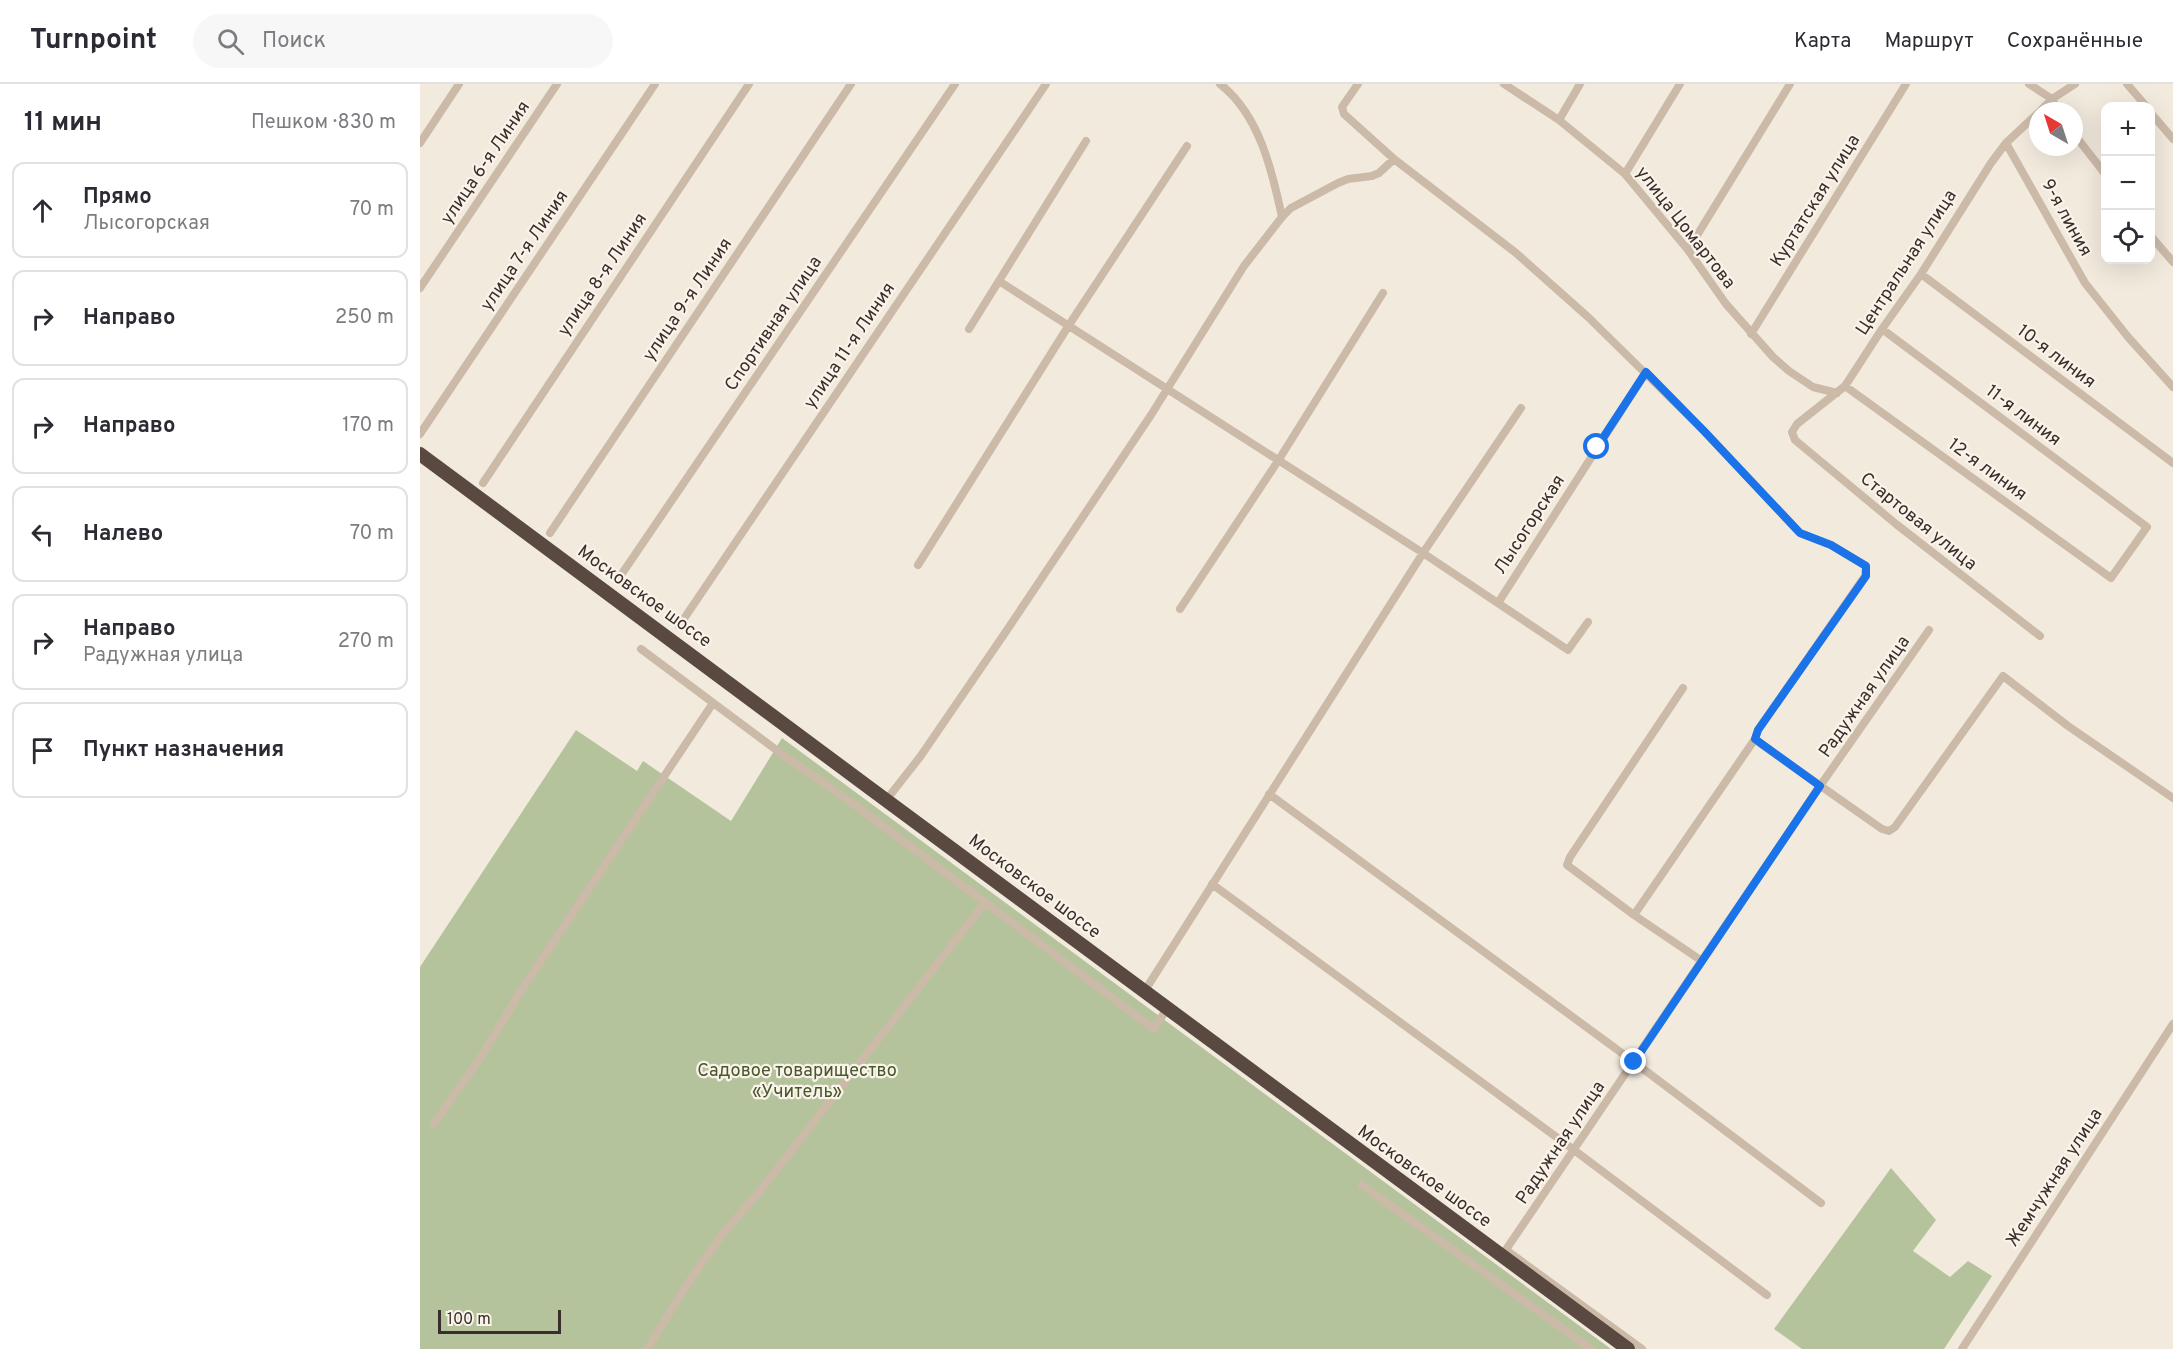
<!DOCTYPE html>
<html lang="ru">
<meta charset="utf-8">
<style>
body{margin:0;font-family:Overpass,sans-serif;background:#f7f7f7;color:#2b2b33}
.controls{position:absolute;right:18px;top:18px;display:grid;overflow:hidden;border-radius:12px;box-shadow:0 6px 24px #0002}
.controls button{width:54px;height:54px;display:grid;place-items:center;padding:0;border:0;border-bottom:2px solid #e1e1e2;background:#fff;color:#2b2b33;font:30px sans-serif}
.compass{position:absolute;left:1609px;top:18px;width:54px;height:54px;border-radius:50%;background:#fff;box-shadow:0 6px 24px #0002;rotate:321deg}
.scale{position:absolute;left:18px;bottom:15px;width:123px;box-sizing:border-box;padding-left:6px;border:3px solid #392e29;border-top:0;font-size:16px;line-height:21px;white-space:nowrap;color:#392e29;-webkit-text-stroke:4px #faf3ea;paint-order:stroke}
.stop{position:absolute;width:18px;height:18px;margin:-14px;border:4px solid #1a73e8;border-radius:50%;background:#fff}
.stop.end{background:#1a73e8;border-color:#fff;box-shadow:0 2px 6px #0008}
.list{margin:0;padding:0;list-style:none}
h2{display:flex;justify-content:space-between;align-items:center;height:78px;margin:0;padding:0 24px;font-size:26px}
h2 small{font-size:20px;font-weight:400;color:#7c7c81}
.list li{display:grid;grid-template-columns:39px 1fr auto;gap:18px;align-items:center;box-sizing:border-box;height:96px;margin:0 12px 12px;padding:0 12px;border:2px solid #e1e1e2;border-radius:12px}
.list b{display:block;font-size:22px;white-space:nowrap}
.list p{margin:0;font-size:20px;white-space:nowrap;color:#7c7c81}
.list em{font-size:20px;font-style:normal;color:#7c7c81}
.icon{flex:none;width:33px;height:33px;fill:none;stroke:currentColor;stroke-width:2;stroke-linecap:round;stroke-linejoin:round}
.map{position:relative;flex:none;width:1753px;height:1265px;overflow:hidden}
header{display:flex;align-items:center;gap:36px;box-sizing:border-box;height:84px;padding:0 30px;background:#fff;border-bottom:2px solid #e1e1e2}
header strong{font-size:28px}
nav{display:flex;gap:33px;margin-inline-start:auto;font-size:21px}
.search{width:420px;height:54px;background:#f7f7f7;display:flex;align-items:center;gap:15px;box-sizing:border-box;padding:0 21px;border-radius:33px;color:#7c7c81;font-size:22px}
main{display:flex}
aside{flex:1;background:#fff}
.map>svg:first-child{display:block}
</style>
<header>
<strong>Turnpoint</strong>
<div class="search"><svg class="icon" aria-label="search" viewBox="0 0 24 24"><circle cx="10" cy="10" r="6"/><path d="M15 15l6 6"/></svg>Поиск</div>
<nav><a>Карта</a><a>Маршрут</a><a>Сохранённые</a></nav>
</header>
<main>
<aside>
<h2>11 мин<small>Пешком · 830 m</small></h2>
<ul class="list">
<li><svg class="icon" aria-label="ahead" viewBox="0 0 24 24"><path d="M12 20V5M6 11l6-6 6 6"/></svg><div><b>Прямо</b><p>Лысогорская</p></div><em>70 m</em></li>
<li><svg class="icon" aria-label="right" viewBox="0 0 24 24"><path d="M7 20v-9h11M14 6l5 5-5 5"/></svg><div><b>Направо</b></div><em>250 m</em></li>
<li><svg class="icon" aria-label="right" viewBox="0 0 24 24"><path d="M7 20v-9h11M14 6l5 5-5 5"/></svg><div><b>Направо</b></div><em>170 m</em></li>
<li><svg class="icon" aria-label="left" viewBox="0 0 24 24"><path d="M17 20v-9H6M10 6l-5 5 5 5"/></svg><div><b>Налево</b></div><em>70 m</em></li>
<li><svg class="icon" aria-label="right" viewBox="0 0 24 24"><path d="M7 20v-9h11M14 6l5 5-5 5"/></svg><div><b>Направо</b><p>Радужная улица</p></div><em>270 m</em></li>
<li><svg class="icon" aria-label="arrive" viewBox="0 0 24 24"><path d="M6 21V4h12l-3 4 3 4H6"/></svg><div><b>Пункт назначения</b></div></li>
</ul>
</aside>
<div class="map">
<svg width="1753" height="1265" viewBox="0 0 1753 1265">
<rect width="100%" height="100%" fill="#f3eade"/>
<!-- green -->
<path fill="#b5c39d" d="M156 646 217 687 223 677 311 737 362 654 1191 1265H0V883Z
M1471 1084 1516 1136 1493 1167 1530 1193 1548 1177 1572 1192 1524 1265H1382L1354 1245Z"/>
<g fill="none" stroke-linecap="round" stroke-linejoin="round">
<!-- street -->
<path stroke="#ccbaa9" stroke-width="8" d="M800 0C839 30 852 86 862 133
M938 0 922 23 924 30 974 75
M1084 0 1139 36 1205 90 1268 166 1306 220 1353 273 1369 287 1393 303 1417 309
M1609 0 1632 15 1638 27
M1707 0 1726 22
M1620 27 1632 15 1655 0
M1730 28 1753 55
M1618 29 1586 59 1571 79 1501 190 1462 245 1425 302 1377 340 1372 348 1375 356 1476 440 1620 552
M1139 36 1160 0
M1654 50 1686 91
M0 59 39 0
M1586 59 1665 199 1708 253 1753 303
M1205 90 1260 0
M1730 151 1753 178
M1268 166 1370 0
M1501 190 1753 379
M579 197 1003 469 1148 566 1168 538
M0 204 137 0
M549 245 666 57
M1331 250 1486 0
M1425 302 1691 494 1727 443 1462 245
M0 350 235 0
M63 399 329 0
M130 449 431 0
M498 481 649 241 767 62
M197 497 535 0
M1078 519 1226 288
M760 525 858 377 963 209
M259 542 626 0
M221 565 363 671 431 718 734 945 746 926
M1263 604 1150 773 1147 781 1214 831 1282 877
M849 710 1214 978 1401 1119
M467 715 500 673 587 546 731 331 824 182 862 133 871 124 918 99 928 95 952 92 959 89 974 75 1096 169 1168 233 1284 347 1380 449 1411 461 1446 482 1445 492 1338 646 1335 655 1341 660 1462 745 1469 747 1475 743 1583 592 1648 642 1753 714
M792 800 1154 1066 1347 1211
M1214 831 1335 655
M724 908 1003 469 1101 324
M14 1040 62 971 99 910 293 619
M942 1101 1171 1265
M1086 1166 1222 1265
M1081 1173 1400 702 1509 546
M227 1265 268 1199 305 1147 340 1107 564 820
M1542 1265 1753 940"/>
<!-- highway -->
<path stroke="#5a4940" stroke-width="14" d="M0 370C403 668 803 969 1208 1265"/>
</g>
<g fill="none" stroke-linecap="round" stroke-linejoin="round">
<!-- route -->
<path stroke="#1a73e8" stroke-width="8" d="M1177 363 1226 288 1284 347 1380 449 1411 461 1446 482V492L1338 646 1335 655 1400 702 1214 978"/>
</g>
<g text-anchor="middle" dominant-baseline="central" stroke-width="4.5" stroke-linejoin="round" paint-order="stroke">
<!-- street labels -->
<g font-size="18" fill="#392e29" stroke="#faf3ea">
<text transform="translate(66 79) rotate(-56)">улица 6-я Линия</text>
<text transform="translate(1396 117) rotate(-58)">Куртатская улица</text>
<text transform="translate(1646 134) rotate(61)">9-я линия</text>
<text transform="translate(1265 144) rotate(52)">улица Цомартова</text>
<text transform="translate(105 167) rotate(-56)">улица 7-я Линия</text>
<text transform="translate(1487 179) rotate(-57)">Центральная улица</text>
<text transform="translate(183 191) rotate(-56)">улица 8-я Линия</text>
<text transform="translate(268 216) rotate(-56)">улица 9-я Линия</text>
<text transform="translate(354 240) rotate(-56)">Спортивная улица</text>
<text transform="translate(430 262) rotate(-56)">улица 11-я Линия</text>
<text transform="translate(1636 273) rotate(37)">10-я линия</text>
<text transform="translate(1603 332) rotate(37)">11-я линия</text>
<text transform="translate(1567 386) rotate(36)">12-я линия</text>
<text transform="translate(1498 438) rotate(39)">Стартовая улица</text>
<text transform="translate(1110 441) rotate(-57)">Лысогорская</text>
<text transform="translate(224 513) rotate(36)">Московское шоссе</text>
<text transform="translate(1445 613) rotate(-55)">Радужная улица</text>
<text transform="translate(614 803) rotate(37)">Московское шоссе</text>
<text transform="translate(1141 1059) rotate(-56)">Радужная улица</text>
<text transform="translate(1004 1093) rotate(36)">Московское шоссе</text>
<text transform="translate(1635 1094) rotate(-57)">Жемчужная улица</text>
</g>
<!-- park labels -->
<g font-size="18" fill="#47582c" stroke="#faf3ea">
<text x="377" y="987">Садовое товарищество<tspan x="377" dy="21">«Учитель»</tspan></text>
</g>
</g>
</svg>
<div class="controls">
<button>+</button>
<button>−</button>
<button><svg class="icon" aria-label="locate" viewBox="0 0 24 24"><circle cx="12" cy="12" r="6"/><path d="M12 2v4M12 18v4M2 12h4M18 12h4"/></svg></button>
</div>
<svg class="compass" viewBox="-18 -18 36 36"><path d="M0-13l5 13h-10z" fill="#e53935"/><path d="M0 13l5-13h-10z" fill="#7c7c81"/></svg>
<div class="scale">100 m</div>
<div class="stop" style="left:1177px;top:363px"></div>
<div class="stop end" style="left:1214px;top:978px"></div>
</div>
</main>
